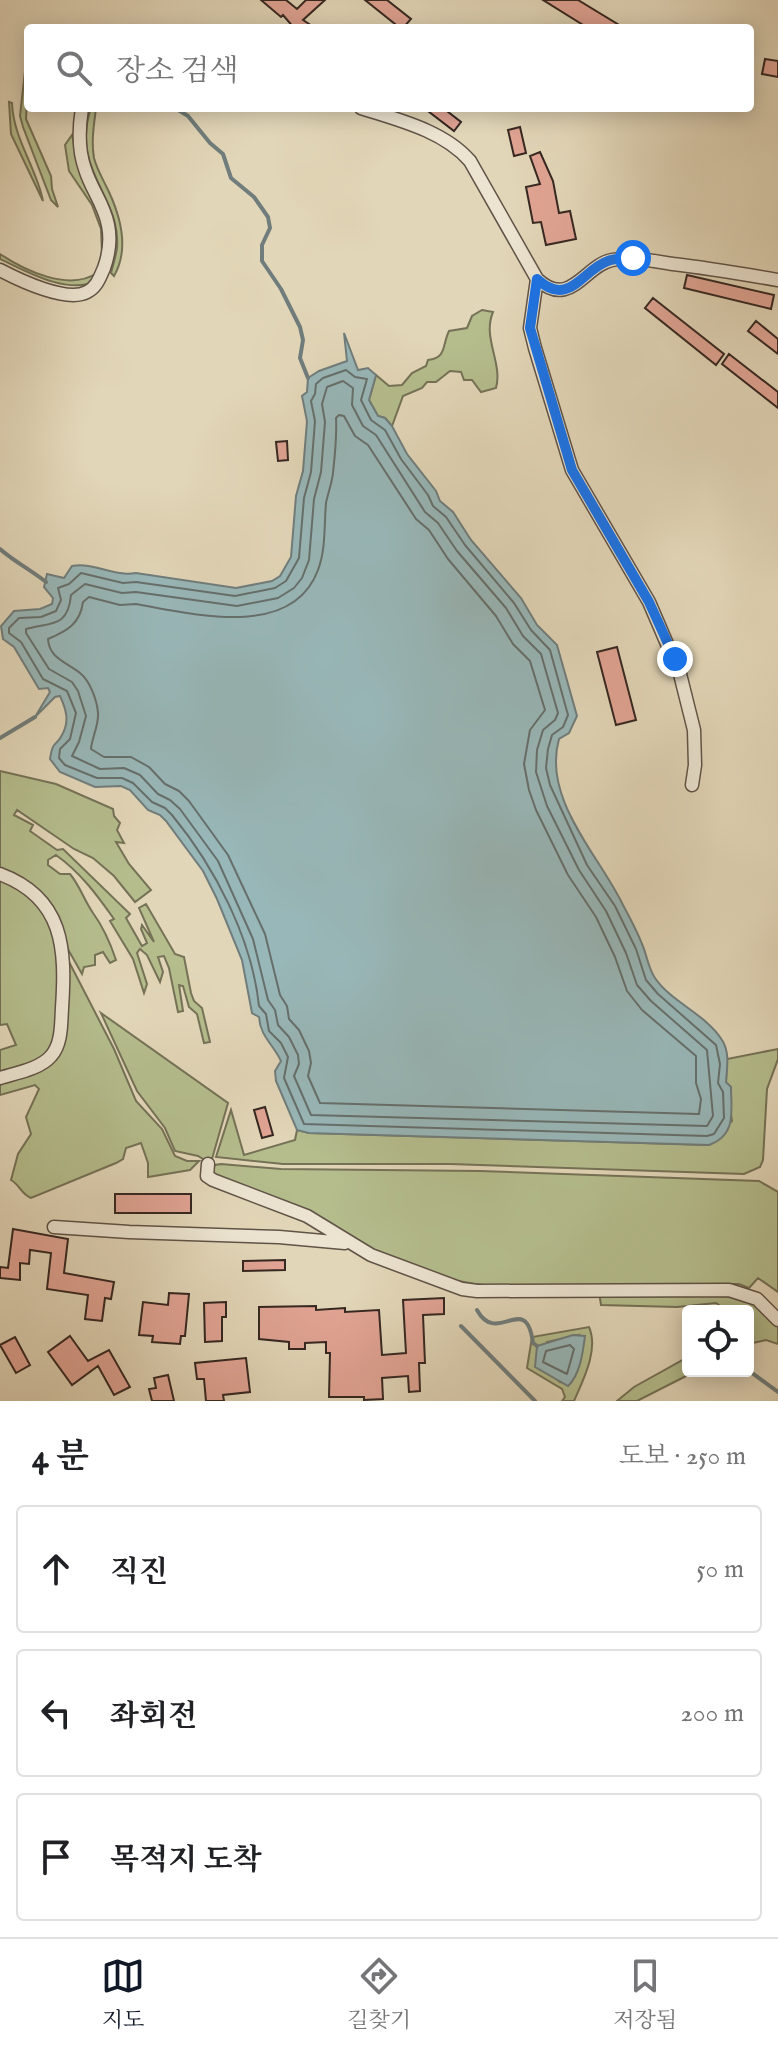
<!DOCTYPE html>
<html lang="ko">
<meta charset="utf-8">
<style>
body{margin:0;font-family:"IM FELL English","Noto Serif KR",serif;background:#f6f6f6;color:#202124}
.controls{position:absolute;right:24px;bottom:24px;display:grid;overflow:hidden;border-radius:8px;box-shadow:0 4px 20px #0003}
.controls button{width:72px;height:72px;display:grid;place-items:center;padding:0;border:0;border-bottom:2px solid #e0e0e0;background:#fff;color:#202124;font:40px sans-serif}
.stop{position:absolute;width:24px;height:24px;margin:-18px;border:6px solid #1a73e8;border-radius:50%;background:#fff}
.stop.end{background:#1a73e8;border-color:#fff;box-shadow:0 2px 8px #0008}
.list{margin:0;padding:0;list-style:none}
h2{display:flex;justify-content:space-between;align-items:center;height:104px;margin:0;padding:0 32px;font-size:34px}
h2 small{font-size:26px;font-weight:400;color:#757577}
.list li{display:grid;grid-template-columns:52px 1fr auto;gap:24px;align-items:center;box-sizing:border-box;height:128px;margin:0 16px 16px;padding:0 16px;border:2px solid #e0e0e0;border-radius:8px}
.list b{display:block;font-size:30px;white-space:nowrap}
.list em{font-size:26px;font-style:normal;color:#757577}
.icon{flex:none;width:44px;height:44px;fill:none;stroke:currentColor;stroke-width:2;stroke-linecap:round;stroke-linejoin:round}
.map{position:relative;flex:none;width:778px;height:1401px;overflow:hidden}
.search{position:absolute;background:#fff;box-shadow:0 4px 20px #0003;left:24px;right:24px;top:24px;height:88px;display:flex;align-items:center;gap:20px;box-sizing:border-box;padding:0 28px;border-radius:8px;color:#757577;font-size:30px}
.sheet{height:536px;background:#fff}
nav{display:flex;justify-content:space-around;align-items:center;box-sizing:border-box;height:112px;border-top:2px solid #e0e0e0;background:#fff;font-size:22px;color:#757577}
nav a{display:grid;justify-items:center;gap:4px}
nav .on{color:#111827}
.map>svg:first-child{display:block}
</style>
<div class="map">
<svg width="778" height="1401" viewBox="0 0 778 1401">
<rect width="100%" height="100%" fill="#e2d6b8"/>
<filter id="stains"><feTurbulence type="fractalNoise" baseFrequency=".0025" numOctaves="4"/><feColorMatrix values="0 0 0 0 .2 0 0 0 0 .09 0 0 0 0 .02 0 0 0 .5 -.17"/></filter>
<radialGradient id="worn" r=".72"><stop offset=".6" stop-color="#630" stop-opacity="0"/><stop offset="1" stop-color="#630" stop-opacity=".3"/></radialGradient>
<!-- green -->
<path fill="#b5bd8d" stroke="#757257" stroke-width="2" fill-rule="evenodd" d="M25 71 28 81 26 119 51 176 52 189 58 207 51 200 23 127 20 116Z
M9 102 12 103C13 138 37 169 43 201L11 134Z
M91 108H96C94 125 91 141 94 158 97 170 104 181 109 192 121 218 129 250 114 276L111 273C113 265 116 256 117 248 121 195 70 171 91 108Z
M72 135 80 171 102 209 107 244 94 282C65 294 26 271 0 259V254C24 270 69 292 97 273L102 253 101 229 92 205 69 171 65 145Z
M482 310 493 312C482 338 503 363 496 388L481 392 472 380H464L461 372 450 371 436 382H427L422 388 403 396 392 426 385 418 378 416 369 400 376 375 389 386 402 385 412 373 426 366 428 360C447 358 442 345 449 331L467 328 472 316Z
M0 771 56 784 113 809 114 816 120 823 117 830 124 843 116 842 129 864 151 890 135 902 114 876 93 858 74 849 17 810 14 815 33 825 30 831 57 850 63 849 130 914 126 918 142 946 147 943 141 929 142 925 154 942 139 908 146 904 175 954 184 957 191 993 194 1001 202 1008 210 1042 204 1043 197 1014 189 1007 183 986 179 985 183 1011 178 1012 169 968 164 956 158 957 163 972 160 982 147 955 140 949 137 953 147 984 144 993 133 959 110 921 114 919C97 895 81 873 56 855L48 860V865L60 874H70C80 886 84 900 93 913 104 928 110 942 116 960L110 963 103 952 95 955V965L84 967 82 974 61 937 50 909 0 871Z
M0 878 27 894 46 916 56 942 61 987 53 1047 40 1061 0 1075V1050L16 1045 7 1024 0 1025Z
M67 958 114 1049 136 1101 162 1129 175 1156 187 1161H199L190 1170 148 1177V1163L141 1143 126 1148 123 1159 116 1163 31 1198C21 1194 20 1185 11 1180L18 1154 31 1134 26 1117 39 1089 35 1085 0 1095V1080L49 1064Z
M101 1013 228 1103 212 1159 208 1162 198 1156 175 1151 165 1128 137 1091Z
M778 1049V1059L767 1089 763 1160 760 1167 744 1174 450 1164H283L216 1157 231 1110 244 1155 295 1140 297 1130 309 1133 709 1145 732 1121 726 1082 727 1059Z
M221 1164 281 1169 480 1171 759 1181 778 1192V1292L758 1278 749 1288 739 1284 495 1286C434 1283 379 1254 325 1228 288 1210 250 1192 213 1174L212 1169 215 1165Z
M599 1292 747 1297 778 1324V1344L766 1340 748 1344V1311H722V1307L716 1303 677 1307 601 1305Z
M589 1327C599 1350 583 1380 574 1401H562L565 1397 562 1389 527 1368 532 1337ZM579 1335 560 1382 551 1374 547 1342Z
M688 1357V1371H696L637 1401H617L634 1387Z"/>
<!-- water -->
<path fill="#98b7b8" stroke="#707d7c" stroke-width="2" d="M344 333 358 370 368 368 376 375 369 400 378 416 385 418 392 426 407 454 436 491 440 501 453 512 471 540 521 598 537 625 557 645 577 716 569 733 559 739C542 799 599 855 623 905 630 918 637 931 642 944 647 955 648 968 655 978 672 1003 706 1014 722 1040 730 1052 727 1068 726 1082L731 1087C731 1111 737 1135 709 1145L309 1133 297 1130 276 1081 275 1071 281 1061C273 1044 260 1036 259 1017L252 1013 242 960 217 899 203 871 166 821 160 815 148 810 130 790 121 786 95 787 60 772 50 759C53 739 56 747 62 735 70 721 66 709 60 696L55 697 35 717 50 692 48 688 39 689 14 647 3 639 1 626 14 611 40 609 52 604 53 598 44 587 47 574 64 578 72 566C94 562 114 577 136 573L236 588 272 581 280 576 291 557 296 496 303 471 307 421 302 396 307 392 308 378 319 371 347 361Z
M573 1335 585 1336C583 1352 580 1375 568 1386L535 1367 537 1346Z"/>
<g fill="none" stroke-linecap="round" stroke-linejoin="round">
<!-- shore -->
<path stroke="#666f6c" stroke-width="2" d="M346 370 355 377 367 379 361 400 371 420 385 430 401 459 428 495 433 506 446 517 465 545 514 603 531 630 550 650 568 715 563 727 552 735 548 749 546 768 550 785 587 865 615 906 636 949 646 980 658 994 716 1045 720 1064 718 1083 723 1092 724 1118 714 1134 707 1136 304 1124 284 1078 288 1057 281 1043 269 1031 266 1014 259 1006C252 939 215 867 172 815L165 808 152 802 133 783 122 778H97L65 765 59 758 60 749 70 739 76 713 67 691 43 679 21 642 9 633V628L19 618 41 617 56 611 61 600 58 588 69 584 81 573 123 583 136 582 235 596 275 588 286 581 299 558 304 498 311 472 315 421 311 401 315 394 316 384 323 378Z
M343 381 353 388 352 405 363 426 376 435 425 512 438 523 457 551 506 608 523 636 541 654 558 713 555 720 543 730 537 750 536 772 547 806 579 870 606 911 626 953 637 985 651 1001 707 1050 713 1116 707 1126 311 1115 294 1076 299 1064 298 1055 289 1037 278 1025 275 1010 268 1000 253 939 218 861 180 809 170 800 158 794 140 775 124 768 100 769 72 756 79 742 86 716 78 691 72 682 49 669 26 633V629C51 622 68 628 71 595L85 584 122 593 136 592 237 606 278 598 294 588 302 578 309 560 314 499 321 472 325 422 322 404 327 387Z
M339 415 344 416 355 436 368 445 416 519 429 530 448 559 496 616 513 644 530 661 545 710 530 730 524 764 529 790 536 810 568 875 596 917 615 957 627 991 642 1010 696 1056V1083L701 1099 699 1114 320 1103 308 1076 311 1063 309 1051 299 1030 289 1019 287 1006 280 995 265 934 228 855 189 801 179 791 165 784 149 767 131 757H104L91 749C92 737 99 725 98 713 97 700 90 681 80 673 66 662 49 658 48 639 67 631 80 624 83 602L89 597 120 605 136 604C193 614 292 640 318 570 326 549 324 525 326 503 328 493 332 483 333 473 335 455 337 436 336 418Z
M570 1345 574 1349 567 1374 543 1362 546 1351Z"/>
<!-- stream -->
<path stroke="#707d7c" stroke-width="4" d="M175 108 188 116 210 143 223 154 231 178 254 197 268 217 270 228 262 245V261L281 289 300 327 303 340 300 358 308 378
M0 549C15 562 31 570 46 582
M0 738 35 717
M477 1310C497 1347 526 1290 533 1343L537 1346
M461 1326 535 1401
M748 1370 778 1392"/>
</g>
<!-- building -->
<path fill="#e1a494" stroke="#352721" stroke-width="2" d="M261 0H286L297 9 306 0H325L303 20 315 28H294L283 15 281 17Z
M365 0H387L411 19 403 28H400Z
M543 0H578L624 28H588Z
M765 59 778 61V77L762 74Z
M424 108H443L461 122 454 131Z
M520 127 526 153 514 156 508 130Z
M540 152 553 181 559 213 570 211 576 239 546 245 541 222 533 223 526 187 540 184 530 156Z
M687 275 774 295 771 309 684 288Z
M653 298 724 354 716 365 645 308Z
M756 321 778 339V354L748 331Z
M729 354 778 392V408L722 364Z
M287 441 288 460 278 461 276 442Z
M617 647 636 720 616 725 597 652Z
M265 1107 273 1135 262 1138 254 1110Z
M115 1194H191V1213H115Z
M13 1229 68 1239 64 1273 114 1282 111 1299 105 1298 102 1321 85 1319 88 1295 47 1289 51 1253 30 1250 29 1264 20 1263V1280L0 1278V1267L8 1268Z
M285 1260V1270L243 1271V1261Z
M169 1293 189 1294 185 1336H181L180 1344 152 1342 153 1336 139 1335 143 1302 168 1305Z
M444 1298V1314L423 1315 425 1363H419L420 1391 409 1392 408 1376 382 1378 383 1399 364 1400V1397H329L330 1353H326V1342L305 1343V1349H289V1342L259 1339V1307L316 1306V1310L345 1308V1312L379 1310 382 1355 406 1353 403 1300Z
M226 1302V1317H222V1341L205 1342 204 1303Z
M70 1336 88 1361 109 1350 130 1387 114 1395 98 1366 72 1385 48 1352Z
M15 1337 30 1365 16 1373 0 1345Z
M246 1358 250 1392 223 1395 224 1401H206L204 1379H197L195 1363Z
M168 1375 174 1401H152L149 1389 156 1388 154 1378Z"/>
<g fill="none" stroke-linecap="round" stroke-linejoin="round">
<!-- minor casing -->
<g stroke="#605347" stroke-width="15">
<path id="minor" d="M361 108C399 120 444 131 470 161L537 279C570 310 585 265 612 260 632 256 653 261 673 264 708 268 743 274 778 280
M0 270C19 280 67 303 87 292 97 287 100 277 104 268 109 254 111 240 108 225 104 204 91 189 85 169 78 150 79 127 82 108
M537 279 530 328 535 348 572 470 649 602 680 674 694 730 695 765 692 785
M0 874C64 898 66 949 62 1008 61 1024 62 1044 51 1056 40 1069 16 1073 0 1078
M208 1164 207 1176 213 1180 307 1216 371 1255 462 1289 477 1291 729 1290 757 1299 778 1320
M54 1227 129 1232 279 1237 345 1243"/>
</g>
<!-- minor -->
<use href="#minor" stroke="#ece4d1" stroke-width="12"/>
</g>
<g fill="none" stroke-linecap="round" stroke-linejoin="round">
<!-- route -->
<path stroke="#1a73e8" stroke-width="10" d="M633 258C625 259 615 258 608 261 583 269 569 309 537 279L530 328 572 470 649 602 675 659"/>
</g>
<rect width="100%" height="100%" filter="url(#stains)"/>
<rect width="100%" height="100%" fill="url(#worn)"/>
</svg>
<div class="controls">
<button><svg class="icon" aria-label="locate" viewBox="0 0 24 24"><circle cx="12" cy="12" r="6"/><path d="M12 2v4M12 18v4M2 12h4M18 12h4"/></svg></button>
</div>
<div class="stop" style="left:633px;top:258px"></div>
<div class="stop end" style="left:675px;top:659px"></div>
<div class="search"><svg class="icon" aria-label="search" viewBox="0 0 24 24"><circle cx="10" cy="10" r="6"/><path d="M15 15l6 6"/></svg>장소 검색</div>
</div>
<section class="sheet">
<h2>4 분<small>도보 · 250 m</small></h2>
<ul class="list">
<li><svg class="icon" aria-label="ahead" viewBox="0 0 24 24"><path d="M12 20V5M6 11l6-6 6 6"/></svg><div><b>직진</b></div><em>50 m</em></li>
<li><svg class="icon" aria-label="left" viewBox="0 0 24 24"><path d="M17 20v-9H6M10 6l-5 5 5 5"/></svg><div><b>좌회전</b></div><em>200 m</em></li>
<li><svg class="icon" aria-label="arrive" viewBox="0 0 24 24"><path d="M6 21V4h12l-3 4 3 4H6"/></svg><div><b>목적지 도착</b></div></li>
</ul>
</section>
<nav>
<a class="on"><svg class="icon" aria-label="map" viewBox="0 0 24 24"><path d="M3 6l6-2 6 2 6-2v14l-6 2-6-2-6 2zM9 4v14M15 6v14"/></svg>지도</a>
<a><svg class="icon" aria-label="directions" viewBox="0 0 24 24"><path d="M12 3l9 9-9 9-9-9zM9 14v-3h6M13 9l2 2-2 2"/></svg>길찾기</a>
<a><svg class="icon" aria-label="saved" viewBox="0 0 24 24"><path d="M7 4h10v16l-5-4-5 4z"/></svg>저장됨</a>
</nav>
